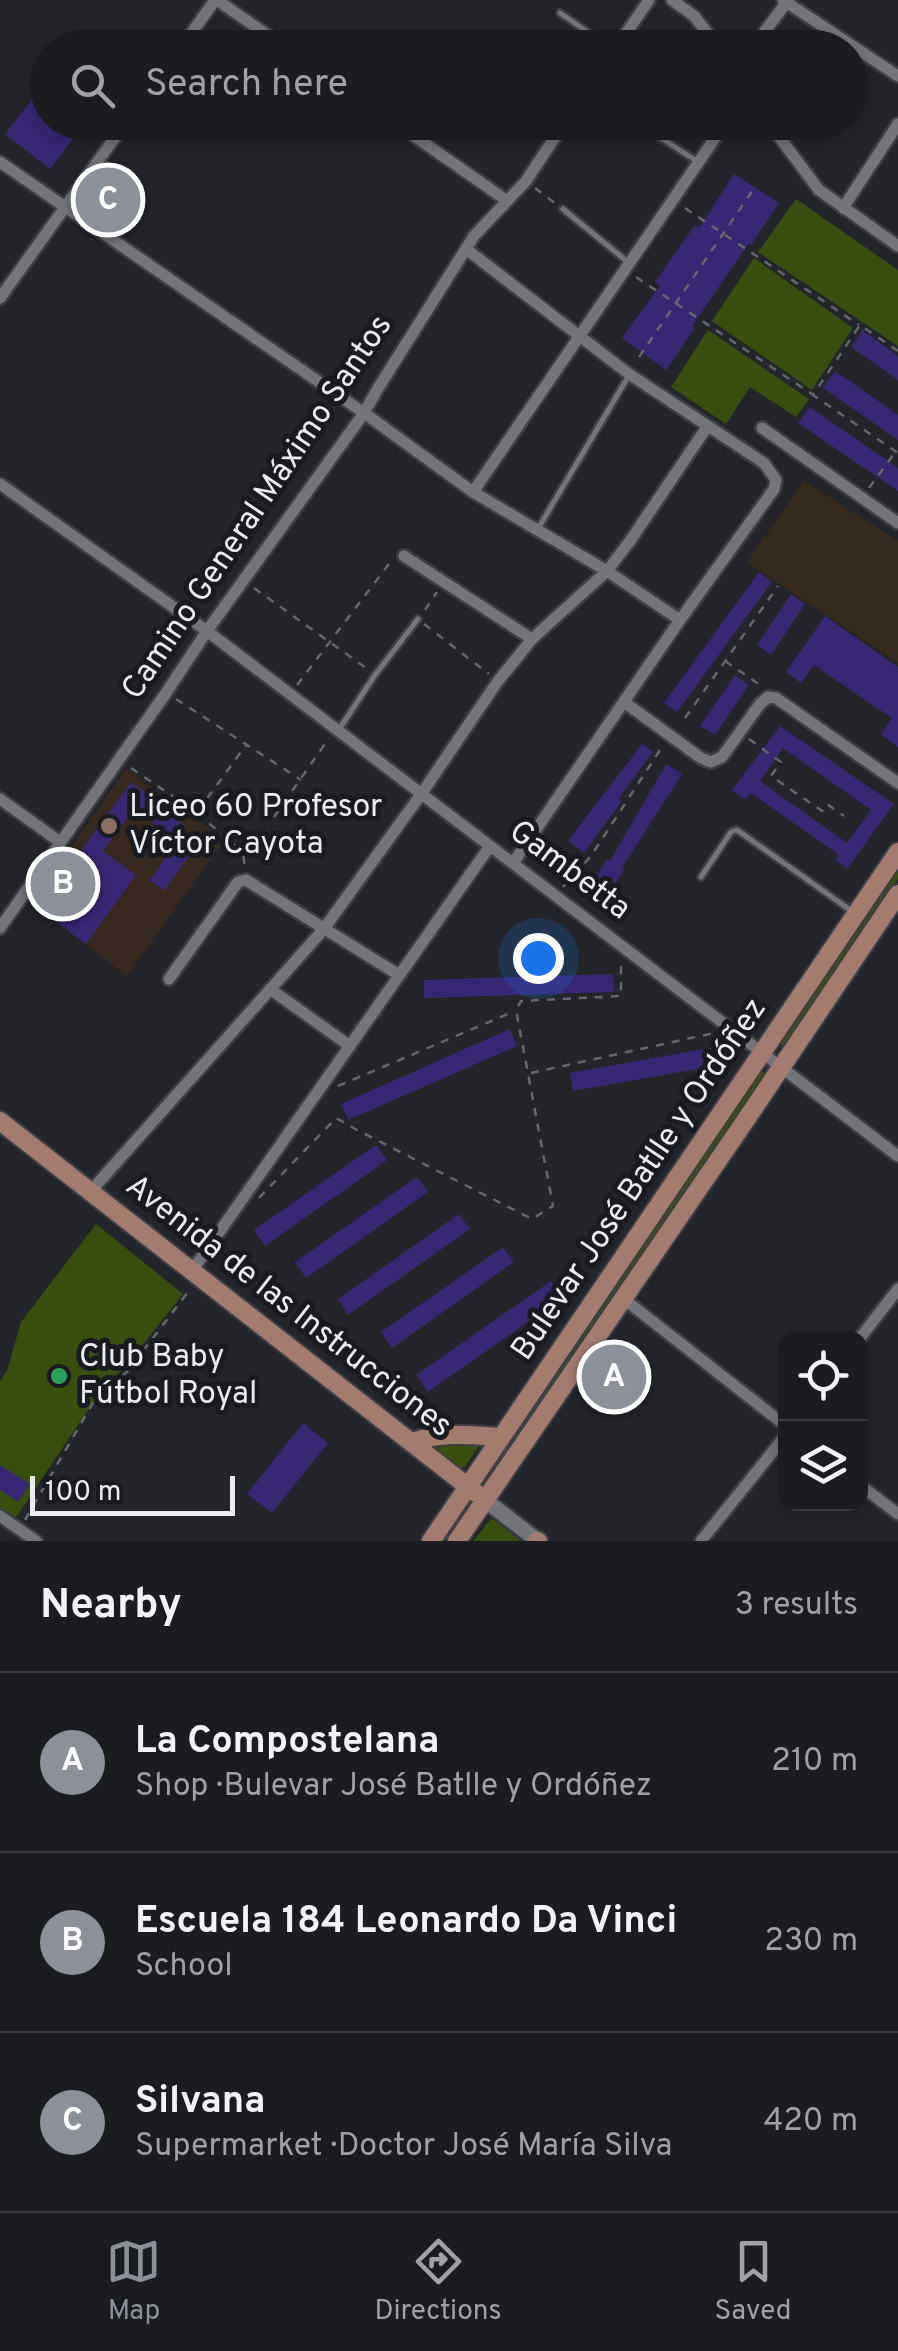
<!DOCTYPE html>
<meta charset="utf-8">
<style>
body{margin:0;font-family:Overpass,sans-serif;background:#27292d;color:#f1f3f6}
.controls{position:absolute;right:30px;bottom:30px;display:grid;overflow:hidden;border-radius:20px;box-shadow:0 5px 15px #0003}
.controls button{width:90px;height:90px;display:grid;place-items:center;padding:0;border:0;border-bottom:2px solid #383a3e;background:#1a1c20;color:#f1f3f6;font:50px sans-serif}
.scale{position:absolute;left:30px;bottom:25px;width:205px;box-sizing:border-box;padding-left:10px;border:5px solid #ebecf0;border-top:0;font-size:28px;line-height:35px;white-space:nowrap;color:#ebecf0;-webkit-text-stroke:8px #1a1b21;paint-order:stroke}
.you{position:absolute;left:538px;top:958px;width:35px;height:35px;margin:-25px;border:8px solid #fff;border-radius:50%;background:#1a73e8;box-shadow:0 0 0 15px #1a73e833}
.badge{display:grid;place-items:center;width:65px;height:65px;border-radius:50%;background:#8c9099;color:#fff;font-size:32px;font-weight:700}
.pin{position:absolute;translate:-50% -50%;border:5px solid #fff;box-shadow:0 2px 10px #0006}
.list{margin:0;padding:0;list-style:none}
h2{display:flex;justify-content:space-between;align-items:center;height:130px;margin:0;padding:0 40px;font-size:42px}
h2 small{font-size:32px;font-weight:400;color:#9fa1a5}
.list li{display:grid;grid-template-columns:65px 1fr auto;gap:30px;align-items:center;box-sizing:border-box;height:180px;padding:0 40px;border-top:2px solid #383a3e}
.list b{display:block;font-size:38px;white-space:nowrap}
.list p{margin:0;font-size:32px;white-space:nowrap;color:#9fa1a5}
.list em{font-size:32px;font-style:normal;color:#9fa1a5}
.icon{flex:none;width:55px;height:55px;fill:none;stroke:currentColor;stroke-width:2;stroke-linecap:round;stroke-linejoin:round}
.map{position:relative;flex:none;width:898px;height:1541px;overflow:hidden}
.search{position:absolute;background:#1a1c20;box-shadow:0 5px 15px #0003;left:30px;right:30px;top:30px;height:110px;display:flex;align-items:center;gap:25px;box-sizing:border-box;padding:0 35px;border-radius:55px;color:#9fa1a5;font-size:38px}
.sheet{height:670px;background:#1a1c20}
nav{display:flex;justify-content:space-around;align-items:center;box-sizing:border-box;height:140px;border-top:2px solid #383a3e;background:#1a1c20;font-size:28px;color:#9fa1a5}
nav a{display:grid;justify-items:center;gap:5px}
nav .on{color:#8c9099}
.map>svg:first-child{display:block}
</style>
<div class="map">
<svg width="898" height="1541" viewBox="0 0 898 1541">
<rect width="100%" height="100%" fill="#23252b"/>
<!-- industrial -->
<path fill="#38291d" d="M804 481 898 541V663L747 562Z"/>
<!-- education -->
<path fill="#39281e" d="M126 769 224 840 127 976 32 903Z"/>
<!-- green -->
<path fill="#384f10" d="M796 199 898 270V346L758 252Z
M754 258 853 328 812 390 712 321Z
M708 330 809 399 796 417 750 387 726 424 671 387Z
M898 868V879L784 1045H780Z
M760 1071 764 1072V1075L487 1485 482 1482Z
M96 1224 183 1294 122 1371 108 1380 15 1519 0 1509V1381L7 1371 21 1322Z
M436 1441 479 1444V1446L465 1467 457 1468 431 1447Z
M491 1519 494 1520 521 1541H473Z"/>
<!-- building -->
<path fill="#382874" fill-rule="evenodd" d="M48 79V122H86L50 169 5 134Z
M734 174 779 203 751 245 749 243 692 326 695 328 666 370 622 338 660 286 655 282 695 225 699 228Z
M862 330 898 356V380L851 347Z
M835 371 898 415V440L823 388Z
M810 407 898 468V491L798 423Z
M759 572 772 582 677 712 664 703Z
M791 594 805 604 771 655 757 645Z
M825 616 898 667V747L881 734 892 718 859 696 814 665 801 683 786 672Z
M735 675 749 685 715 735 700 726Z
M780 726 894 804 847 869 835 860 839 855 751 793 746 800 732 790ZM783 748 871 810 847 843 760 781Z
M642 744 653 752 619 798 622 801 584 853 568 841Z
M666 764 682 774 622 868 624 870 609 894 592 884 607 859 610 861Z
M131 782 180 816 177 820 186 826 176 840 134 809 103 851 136 875 86 944 39 909Z
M175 844 190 855 164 891 150 880Z
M613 974 614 992 424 998V980Z
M510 1029 517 1046 348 1120 341 1104Z
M710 1048 714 1066 573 1091 570 1073Z
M376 1145 387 1160 265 1246 254 1230Z
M417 1177 428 1192 306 1278 295 1262Z
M459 1214 470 1229 348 1315 338 1299Z
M503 1247 514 1262 392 1348 381 1332Z
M551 1281 562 1298 428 1392 416 1375Z
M303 1423 328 1443 272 1513 247 1494Z
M0 1465 30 1484 18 1502 0 1490Z"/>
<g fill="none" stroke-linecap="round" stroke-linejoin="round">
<!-- service casing -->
<g stroke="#3e3f44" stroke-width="10">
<path id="service" d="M560 13 611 48
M637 122 698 162
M563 209 629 263
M539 527 628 377
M340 728 375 675 418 619
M701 877 731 832 737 830 853 912"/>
</g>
<!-- minor casing -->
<g stroke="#3e3f44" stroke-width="16">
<path id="minor" d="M217 0 286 48
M672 0 694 16 719 48
M783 0 898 76
M181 48 215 0
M616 48 649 0
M752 48 787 2
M394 122 506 200
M768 122 819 190 898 246
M0 162 364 413 473 492 607 571 680 620
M843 208 898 124
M466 249 629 374 764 463 776 480 774 489 680 620 513 863
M0 298 126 122
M762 428 898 523
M0 484 207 631 898 1156
M473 492 726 122
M404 556 532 639
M624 702 701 758 711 762 722 757 760 704 768 697 776 698 898 783
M0 799 60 842
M0 928 166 693 207 631 364 413 377 390 474 236 526 181 565 122
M169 979 238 882 246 880 399 975
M270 989 350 1046
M91 1191 323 930 422 793 498 681 532 639 607 571 630 541 707 427
M192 1271 490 846
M624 1299 786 1426
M860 1338 898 1289
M860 1485 898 1514
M0 1516 36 1541
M701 1541 786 1435"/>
</g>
<!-- secondary casing -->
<g stroke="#3e3f44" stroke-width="20">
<path id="secondary" d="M485 1500 538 1541"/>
</g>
<!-- primary casing -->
<g stroke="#3e3f44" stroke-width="22">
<path id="primary" d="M0 1121 476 1493
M412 1442C442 1432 469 1435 500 1437
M431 1541 898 852
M457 1541 743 1124 898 894
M537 1541H538"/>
</g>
<!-- path -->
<path stroke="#66676d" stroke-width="2.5" stroke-dasharray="8 8" stroke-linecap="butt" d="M535 188 556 204
M685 208 859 325
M636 277 812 394
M898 351 860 325 813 395 898 453
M639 357 755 187
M869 488 896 451
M254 588 366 668
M425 610 437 592
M424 624 489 674
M725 661 763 687
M297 685 392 560
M176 699 301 780
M685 718 778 586
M749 739 781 762 771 776 822 811 827 804 844 816
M131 768 197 813 243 852 245 869
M198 811 246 745
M274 817 329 738
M563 887 591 856 662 747
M531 1073 714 1033
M338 1086 515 1011
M259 1198 336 1118 357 1130 532 1219 553 1206 516 1010 521 1001 621 996V962
M25 1520 94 1401 108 1386 127 1372 191 1288"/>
<!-- service -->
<use href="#service" stroke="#73757b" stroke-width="5"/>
<!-- minor -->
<use href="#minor" stroke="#73757b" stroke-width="11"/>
<!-- secondary -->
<use href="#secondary" stroke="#73757b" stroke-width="15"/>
<!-- primary -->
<use href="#primary" stroke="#a47c6f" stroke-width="18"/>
</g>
<!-- markers -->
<circle fill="#8d6e63" stroke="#1a1b21" stroke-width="4" cx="109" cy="826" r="10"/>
<circle fill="#2e9e5b" stroke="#1a1b21" stroke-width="4" cx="59" cy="1376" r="10"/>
<g text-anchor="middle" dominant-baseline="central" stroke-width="10" stroke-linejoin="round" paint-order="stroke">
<!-- street labels -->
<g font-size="32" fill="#ebecf0" stroke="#1a1b21">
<text transform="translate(258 508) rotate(-56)">Camino General Máximo Santos</text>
<text transform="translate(569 871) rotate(37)">Gambetta</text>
<text transform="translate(640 1180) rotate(-56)">Bulevar José Batlle y Ordóñez</text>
<text transform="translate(288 1307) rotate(38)">Avenida de las Instrucciones</text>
</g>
<!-- poi labels -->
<g font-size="32" fill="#ebecf0" stroke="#1a1b21" text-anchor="start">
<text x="129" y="808">Liceo 60 Profesor<tspan x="129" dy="37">Víctor Cayota</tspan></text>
<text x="79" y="1358">Club Baby<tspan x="79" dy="37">Fútbol Royal</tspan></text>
</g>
</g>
</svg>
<div class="controls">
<button><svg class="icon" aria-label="locate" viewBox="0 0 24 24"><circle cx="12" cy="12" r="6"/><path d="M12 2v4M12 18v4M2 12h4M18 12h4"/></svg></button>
<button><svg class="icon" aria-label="layers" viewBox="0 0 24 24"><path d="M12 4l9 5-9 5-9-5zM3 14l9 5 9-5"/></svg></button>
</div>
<div class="scale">100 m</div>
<div class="you"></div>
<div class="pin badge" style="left:614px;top:1377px">A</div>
<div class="pin badge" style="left:63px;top:884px">B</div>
<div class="pin badge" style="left:108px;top:200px">C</div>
<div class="search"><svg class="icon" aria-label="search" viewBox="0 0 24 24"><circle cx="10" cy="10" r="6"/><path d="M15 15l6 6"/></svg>Search here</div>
</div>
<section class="sheet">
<h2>Nearby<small>3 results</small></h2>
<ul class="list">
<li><span class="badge">A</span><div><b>La Compostelana</b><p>Shop · Bulevar José Batlle y Ordóñez</p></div><em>210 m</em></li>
<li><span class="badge">B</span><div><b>Escuela 184 Leonardo Da Vinci</b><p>School</p></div><em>230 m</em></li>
<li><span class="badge">C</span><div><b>Silvana</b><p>Supermarket · Doctor José María Silva</p></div><em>420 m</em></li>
</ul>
</section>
<nav>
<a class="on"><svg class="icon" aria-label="map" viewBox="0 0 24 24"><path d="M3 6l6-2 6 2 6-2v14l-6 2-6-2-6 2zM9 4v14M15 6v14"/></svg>Map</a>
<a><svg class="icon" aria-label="directions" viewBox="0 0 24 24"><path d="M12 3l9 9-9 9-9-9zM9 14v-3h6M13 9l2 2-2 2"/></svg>Directions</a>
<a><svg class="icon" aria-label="saved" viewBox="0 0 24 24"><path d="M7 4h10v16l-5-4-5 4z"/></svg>Saved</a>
</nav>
